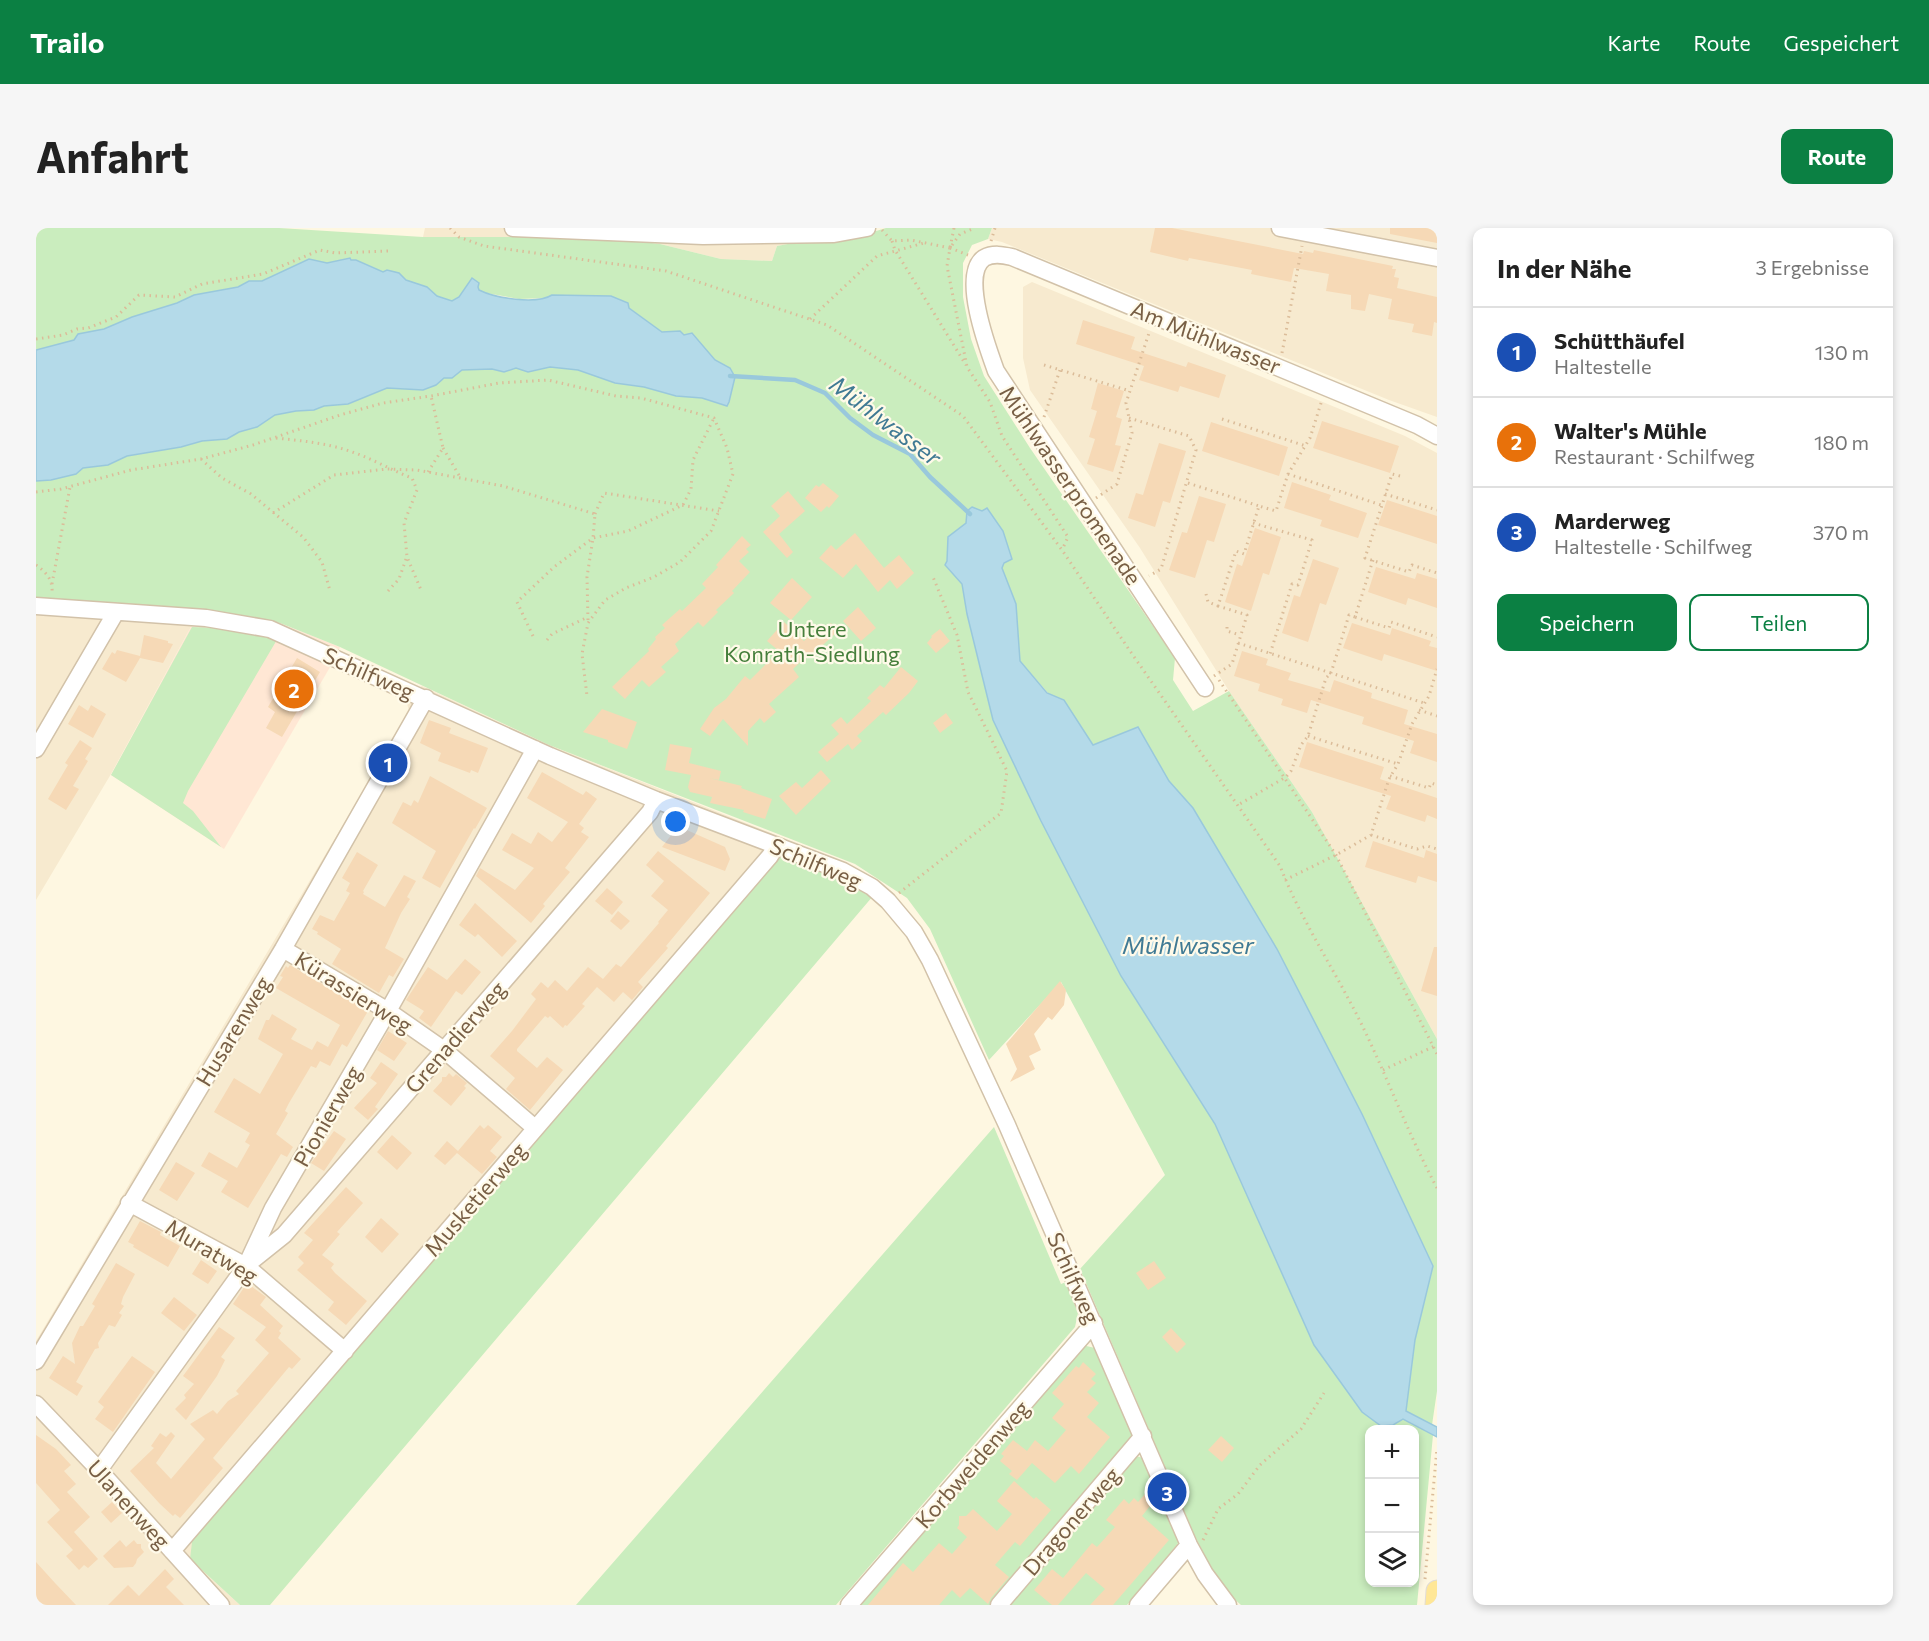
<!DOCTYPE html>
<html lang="de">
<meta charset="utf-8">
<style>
body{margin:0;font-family:Commissioner,sans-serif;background:#f6f6f6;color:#222}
.controls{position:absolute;right:18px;bottom:18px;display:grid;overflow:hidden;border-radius:12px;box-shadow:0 3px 9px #0003}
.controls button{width:54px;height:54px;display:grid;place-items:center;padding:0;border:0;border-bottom:2px solid #e0e0e0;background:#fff;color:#222;font:30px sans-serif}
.you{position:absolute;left:640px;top:594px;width:21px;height:21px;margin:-15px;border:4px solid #fff;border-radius:50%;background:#1a73e8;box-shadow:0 0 0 9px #1a73e833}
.badge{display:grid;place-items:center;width:39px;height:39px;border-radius:50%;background:#0b8043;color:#fff;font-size:20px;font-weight:700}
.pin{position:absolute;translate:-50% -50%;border:3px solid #fff;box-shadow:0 2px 6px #0006}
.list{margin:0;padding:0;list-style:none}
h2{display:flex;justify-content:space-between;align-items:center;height:78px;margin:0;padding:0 24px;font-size:26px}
h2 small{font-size:20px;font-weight:400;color:#767676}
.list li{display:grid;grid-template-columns:39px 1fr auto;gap:18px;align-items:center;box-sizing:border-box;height:90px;padding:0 24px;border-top:2px solid #e0e0e0}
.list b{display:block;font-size:22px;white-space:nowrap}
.list p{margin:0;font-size:20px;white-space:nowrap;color:#767676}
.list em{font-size:20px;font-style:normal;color:#767676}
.actions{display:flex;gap:12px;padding:18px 24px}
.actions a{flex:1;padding:14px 0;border:2px solid #0b8043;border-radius:12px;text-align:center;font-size:21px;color:#0b8043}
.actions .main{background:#0b8043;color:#fff}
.icon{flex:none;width:33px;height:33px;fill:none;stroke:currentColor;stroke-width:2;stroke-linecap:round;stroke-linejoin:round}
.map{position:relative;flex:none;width:1401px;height:1377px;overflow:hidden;border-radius:12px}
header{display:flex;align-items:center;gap:36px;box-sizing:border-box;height:84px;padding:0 30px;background:#0b8043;color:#fff}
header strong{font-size:28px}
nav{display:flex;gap:33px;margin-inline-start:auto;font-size:21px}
.intro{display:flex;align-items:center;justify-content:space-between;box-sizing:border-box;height:144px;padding:0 36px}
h1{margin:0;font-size:42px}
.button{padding:15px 27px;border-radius:12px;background:#0b8043;color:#fff;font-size:21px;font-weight:700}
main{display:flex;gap:36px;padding:0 36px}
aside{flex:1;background:#fff;border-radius:12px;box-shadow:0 3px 9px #0003}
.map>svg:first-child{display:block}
</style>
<header>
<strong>Trailo</strong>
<nav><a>Karte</a><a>Route</a><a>Gespeichert</a></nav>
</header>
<div class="intro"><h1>Anfahrt</h1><a class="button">Route</a></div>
<main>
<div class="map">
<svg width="1401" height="1377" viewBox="0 0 1401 1377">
<rect width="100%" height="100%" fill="#fef7e1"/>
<!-- residential -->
<path fill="#f7eacf" d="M389 0H762L768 13 741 18 736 33 685 31 624 16 566 9H387Z
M956 0H1401V189L1353 172 966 14 952 11Z
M996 54 1369 208 1401 225V811L1276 584 1193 463 1104 320 994 162 987 130V59Z
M0 370 164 382 75 546 0 672Z
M386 458 513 517 750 611 743 629 154 1331 204 1377H0V1113L361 506 373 483 369 468Z"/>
<!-- commercial -->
<path fill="#ffe7d4" d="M164 382 244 395 304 419 297 434 188 621 75 547Z"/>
<!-- green -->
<path fill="#caedbe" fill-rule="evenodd" d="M0 0H243L387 9H566L624 16 685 31 736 33 741 18 768 13 824 8 850 0H956L952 11 936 17 927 35V69L935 111 948 148 994 220 1139 430 1137 452 1157 483 1193 463 1276 584 1401 811V1163L1396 1197 1370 1183 1379 1112 1397 1038 1326 886 1241 721 1157 580 1133 553 1102 499 1057 517 1028 473 1012 465 984 433 980 376 966 340 968 335 946 283H931L930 295 912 309 911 333 909 337 926 356 931 386 957 492 1005 593 1085 748 1179 896 1357 1197 1367 1191 1397 1207 1381 1377H1205C1181 1356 1171 1332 1157 1304L1044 1041 1129 947 1025 754 953 832 894 701 871 670 819 636 513 517 304 419 244 395 208 389 0 370V253L15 252 40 246 47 240 72 237 91 228 145 219 166 213 191 211 203 204 221 199 239 187 260 183 278 182 288 178 312 176 351 160 387 162 400 157 408 150H416L426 142 456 141 468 144 481 140 492 144 514 139 542 142 579 155 608 159 640 168 666 170 691 178 697 154 694 140 679 132 667 120 643 103 626 104 593 80 592 75 511 70 483 71 450 65 443 62 436 51 423 69 416 73 401 68 391 59 370 52 362 45 347 44 320 32H315L314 30 291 35 273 31 226 53H213L203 59 158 67 141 75 96 89 68 101 42 106 38 112 0 122ZM1334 1202H1378V1354H1334Z
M156 399 185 400 242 410 152 563 147 575 157 583 185 619 75 547Z
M752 628 791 642 837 668 234 1377H204L154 1331 157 1306 743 629Z
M958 899 1025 1056 1030 1054 1042 1085 1039 1099 800 1377H540Z
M1046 1117 1059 1120 1098 1209 954 1377H822Z
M1100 1228 1107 1230 1144 1313 1091 1377H970Z"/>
<!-- water -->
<path fill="#b4dae9" stroke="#99c8dc" stroke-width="1.5" d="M314 30 315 32H320L347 44 351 42 363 45 370 52 391 59 401 68 416 73 423 69 436 50 443 55 442 59 443 62C459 70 500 77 516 67L575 68 592 75 593 80 626 104 644 103 648 107 656 105 679 132 694 140 699 149 693 174 691 178 666 170 640 168 608 159 579 155 542 142 514 139 492 144 480 140 468 144 456 141 426 142 416 150H408L400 157 387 162 351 160 312 176 288 178 278 182 260 183 239 187 221 199 203 204 191 211 166 213 145 219 91 228 72 237 47 240 40 246 15 252 0 253V122L38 112 42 106 68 101 96 89 141 75 158 67 202 59 213 53H226L273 31 291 35Z
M936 279 946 283 951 280 967 303 976 331 968 335 966 340 980 376 984 433 1011 465 1028 472 1057 517 1102 499 1133 553 1157 580 1241 721 1326 886 1397 1038 1379 1112 1370 1183 1401 1199V1209L1367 1191 1357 1197 1345 1198 1326 1184 1278 1117 1179 896 1085 748 1005 593 957 492 931 386 926 356 909 337 911 333 912 309 930 295 931 283Z"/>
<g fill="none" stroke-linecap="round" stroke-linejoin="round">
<!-- stream -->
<path stroke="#99c8dc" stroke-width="4.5" d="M694 148 759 152 789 165 814 190 837 207 874 226 894 249 934 286"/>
</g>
<!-- building -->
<path fill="#f6d9b6" d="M1119 0H1136L1267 26 1268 23 1277 25 1278 22 1357 38 1356 41H1360L1358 49 1363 50 1361 60 1401 69V95L1398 94 1396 108 1376 104 1378 96 1352 91 1356 71 1333 66 1329 83 1315 81V67L1290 63 1293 46 1258 40 1255 54 1215 46 1216 42 1153 30 1152 33 1114 24Z
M1354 0H1401V15L1354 6Z
M1047 92 1099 109 1095 121 1150 139 1152 134 1190 147 1183 170 1144 158 1142 164 1103 152 1108 138 1040 116Z
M1062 155 1088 163 1080 189 1086 191 1079 217 1085 218 1077 244 1051 236 1059 211 1053 209 1061 183 1055 181Z
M1286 193 1363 218 1354 245 1277 220Z
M1175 194 1252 219 1243 248 1166 223Z
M1123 215 1150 223 1134 275 1127 273 1119 299 1092 290 1100 265 1107 267Z
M1256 254 1295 267 1293 272 1331 285 1322 310 1284 298 1286 292 1248 280Z
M787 255 803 268 793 280 791 278 785 284 769 270 780 257 783 259Z
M752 263 769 283 743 306 757 324 751 330 727 304 744 288 735 278Z
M1163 268 1190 276 1178 314 1171 312 1159 350 1133 342 1146 304 1151 305Z
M1351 272 1401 288V316L1342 297Z
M1219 300 1245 309 1233 347 1227 345 1215 383 1189 374 1201 336 1206 338Z
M819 305 848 340 863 327 878 345 861 361 854 352 842 364 820 336 807 350 783 330 795 317 800 322Z
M706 308 715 317 710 321 713 324 703 333 714 344 696 363 698 365 680 382 682 384 667 399 662 394 639 416 643 423 625 439 630 444 613 459 606 452 589 471 576 459 613 423 612 421 620 411 619 409 629 400 626 397 644 381 646 383 670 360 666 356 682 339 680 337Z
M1277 331 1303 340 1290 377 1284 375 1272 414 1246 405 1258 367 1264 369Z
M1340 339 1379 351 1381 345 1401 351V380L1372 370 1370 377 1332 364Z
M756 350 776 369 755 392 734 375Z
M822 379 840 400 825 413 807 393Z
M748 394 768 413 772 409 775 412 795 395 802 403 775 428 773 426 757 441 763 449 733 476 740 484 728 495 724 490 712 503V518L687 491 674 508 664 501 678 480 690 471 709 448 714 452 743 423 731 413Z
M1316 395 1354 407 1356 400 1395 413 1393 418 1401 420V443L1348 426 1346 433 1307 420Z
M904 401 914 413 900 425 891 415 896 409 895 408Z
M108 407 132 413V415L137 416 127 435 104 430 90 454 66 441 76 424 79 426 81 422 104 428Z
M1206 423 1232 431 1230 437 1255 445 1252 452 1294 464 1298 452 1336 465 1335 470 1372 482 1368 496 1401 506V534L1374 525 1378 513 1326 496 1328 489 1275 472 1271 485 1245 477 1247 471 1222 463 1224 456 1198 448Z
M261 430 284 444 246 509 230 500 239 484 232 479Z
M865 439 882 453 873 465 850 487 847 484 821 508 826 513 816 522 812 516 791 534 782 524 803 506 795 497 805 489 811 496 835 473 831 470 844 457 848 460Z
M43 477 52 483 55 477 70 486 57 510 32 496Z
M566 481 601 494 591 521 572 514V512L547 504Z
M910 485 917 495 904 505 897 495Z
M393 492 415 500 413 505 452 520 442 545 435 542 434 545 402 533 405 525 384 515Z
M44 512 56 520 49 531 52 533 37 558 43 561 30 582 12 571 32 537 29 535Z
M1271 514 1348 539 1344 551 1401 570V591L1391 587 1389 594 1350 581 1355 568 1263 539Z
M634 516 656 520 653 535 685 543 683 552 673 550 706 558 705 560 736 571 729 591 707 584 708 582 674 575 676 569 654 564 652 559 655 547 629 542Z
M785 542 795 553 760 587 743 568 760 554 766 560Z
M506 544 547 567 550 563 561 571 543 596 548 600 545 604 553 609 529 640 534 644 507 676 509 678 495 695 440 648 444 640 479 662 498 640 466 622 476 605 495 616 502 604 516 614 532 594 491 570Z
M394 548 451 580 439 601 438 600 404 660 386 650 400 623 356 595 367 574 375 578 378 572 382 575Z
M644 599 689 619 694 631 689 643 626 619 636 606 640 608Z
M1337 613 1388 630 1390 622 1401 626V654L1382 648 1380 655 1329 639Z
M622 623 674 665 630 718 632 720 602 754 607 759 596 772 587 764 578 774 561 759 546 776 549 778 531 798 529 797 527 800 514 788 512 790 509 788 481 821V823L501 840 511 829 527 842 494 882 470 861 479 850 454 828 476 803 500 771 495 766 505 754 512 760 519 752 531 763 552 739 567 751 580 736 585 739 623 695 622 694 632 682 615 668 628 653 610 637Z
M321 624 342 637 327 663 328 664 327 666 349 679 368 647 380 653 371 669 374 671 365 685 349 720 368 731 357 749 353 747 343 765 296 736 305 721 281 706 282 704 276 701 284 687 298 693 314 665 310 663 314 655 306 650Z
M571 660 587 674 576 687 559 673Z
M439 675 481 713 466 729 442 706 439 709 423 697Z
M582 683 594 693 585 702 574 693Z
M1398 719H1401V768L1385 763Z
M429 731 445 744 426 767 420 763 395 799 383 790 388 783 370 772 392 739 411 752Z
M254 737 332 783 311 819 306 816 294 838 284 833 280 840 275 838 253 875 249 883 252 885 240 906 257 919 251 929 245 926 212 980 185 964 192 953 165 938 173 924 201 940 214 917 209 914 214 905 178 884 198 850 224 866 247 826 222 811 230 792H233L236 786 261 801 255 811 276 822 281 813 292 819 304 797 240 760 247 749 244 748 250 738 252 740Z
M1024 753 1030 762 1028 777 1016 792 1012 789 998 806 1005 822 993 828 999 841 974 854 981 841 970 816Z
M352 803 371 815 358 833 341 822Z
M345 834 362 846 339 879 342 881 332 892 318 880 341 855 334 850Z
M413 845 417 849 420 846 431 855 428 858 430 860 415 878 397 863 406 853V849H410Z
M444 897 448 901 452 897 466 909 454 923 461 929 446 946 421 925 409 937 398 928 411 913 422 923Z
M298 903 310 911 288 943 275 935Z
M356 907 376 925 361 942 341 924Z
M140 934 159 945 141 973 123 962Z
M310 959 327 975 301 1004 304 1006 286 1027 298 1036 295 1040 299 1045 331 1073 310 1097 292 1082 298 1074 261 1042 268 1035 262 1029 277 1012 268 1005Z
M345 990 363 1006 346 1025 329 1009Z
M104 993 125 1004 124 1007 144 1018 132 1039 97 1019 98 1017 92 1014Z
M165 1032 181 1043 172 1056 156 1046Z
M1118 1033 1130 1050 1112 1062 1100 1045Z
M80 1035 99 1046 87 1069 85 1076 88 1078 83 1085 86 1087 79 1099 73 1097 62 1115 63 1120 59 1121 40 1154 47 1158 41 1168 13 1150 27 1128 39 1136 36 1115 44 1098H47L59 1078 56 1076Z
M211 1055 230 1069 224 1077 247 1098 243 1103 245 1105 242 1110 265 1131 256 1141 253 1139 177 1230 187 1240 144 1290 139 1286 137 1288 124 1276 94 1243 118 1220 115 1218 124 1205 130 1209 135 1204 139 1208 120 1235 135 1251 169 1211 154 1196 177 1182 181 1186 192 1173 203 1166 200 1163 233 1125 219 1112 230 1099 197 1076Z
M138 1069 161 1087 148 1103 125 1085Z
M183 1099 199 1110 185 1129 189 1132 181 1148 150 1192 139 1181 150 1170 148 1167 158 1156 147 1148Z
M1135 1100 1150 1116 1141 1125 1126 1109Z
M96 1128 119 1144 77 1204 59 1191 68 1179 62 1174Z
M1047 1134 1060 1146 1055 1151 1060 1155 1051 1164 1063 1175 1051 1189 1074 1209 1043 1246 1035 1238 1019 1255 996 1235 981 1252 973 1246 976 1243 964 1233 968 1228 965 1226 977 1212 991 1223 999 1212 1012 1223 1030 1202 1016 1190 1028 1176 1016 1165 1040 1138 1043 1140Z
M0 1207 20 1221 35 1237 28 1243 40 1256 31 1264 54 1289 38 1304 62 1331 52 1340 48 1337 43 1342 30 1328 37 1322 11 1294 24 1282 0 1255Z
M1185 1208 1198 1220 1186 1234 1172 1222Z
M978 1253 998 1271 1000 1269 1015 1282 984 1318 979 1314 959 1337 973 1349 955 1370 952 1376 934 1360 924 1370 916 1362 903 1377H832L867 1335 877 1344 903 1315 916 1326 931 1309 921 1300 923 1297V1288H930L937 1281 961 1303 976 1286 961 1273Z
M1109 1266 1118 1273 1106 1288 1133 1312 1077 1377H1054L1069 1361 1050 1345 1022 1377H1016L998 1362 1016 1341 1027 1350 1056 1315 1061 1319 1079 1299 1070 1292 1088 1271 1093 1276 1098 1270 1102 1274Z
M76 1274 86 1285 75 1295 65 1284Z
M84 1312 90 1319 98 1312 101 1316H105V1320L108 1324 101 1331 100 1335 97 1339 78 1340 67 1328Z
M0 1334 19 1355 40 1377H5L0 1371Z
M129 1341 138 1351 130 1359 148 1377H72L92 1357 103 1368Z"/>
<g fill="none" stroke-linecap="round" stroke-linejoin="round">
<!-- minor casing -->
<g stroke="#d2c2a9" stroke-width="19">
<path id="minor" d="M477 0 667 8 798 6 831 0
M1244 0 1401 30
M0 378 170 390 234 401 514 528 620 572 807 643 836 659 852 673 878 704 894 732 971 897 1153 1317 1169 1346 1192 1377
M1169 460 960 143C952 121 924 46 948 30 957 25 967 27 976 29L1381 197 1401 208
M0 521 80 384
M247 721 352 783 408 822 499 900
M93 975 210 1038 309 1123
M213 1035 248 1007 614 584 620 572
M0 1133 247 721 390 470
M0 1176 63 1242 185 1377
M63 1242 210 1038 237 980 352 783 499 521
M136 1323 734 628 740 618
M813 1377 1058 1095
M963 1377 1107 1208
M1102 1377 1153 1317"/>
</g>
<!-- major casing -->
<g stroke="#e1dcd6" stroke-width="23">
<path id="major" d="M1400 1377 1401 1363"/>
</g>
<!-- path -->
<path stroke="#dbbc99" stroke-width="3" stroke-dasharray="1.5 4.5" stroke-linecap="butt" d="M414 0 423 9 448 18 630 43 791 97 927 188 1026 322 1094 423 1244 638C1265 692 1298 741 1324 793 1351 848 1372 906 1401 960
M918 0 914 20 924 6 939 0
M846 2 856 13 875 12 914 20 911 38 931 139 954 174 966 208 1032 309 1026 322
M856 13 859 22 930 137
M955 13 959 0
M914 20 932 27
M774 91 841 28 888 15
M0 111 27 107 41 101 52 100 80 89 103 67 139 69 166 56 227 46 284 22 299 25 353 23
M1246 125 1266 18
M1008 137 1094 163
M1008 189 1024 142
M1093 190 1153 208 1160 222 1125 341 1113 348
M1186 191 1270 218
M240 210C267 213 293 215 319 225 339 232 357 243 376 250L381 262 368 295 371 329 385 362
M407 220 424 249
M165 231 186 250 215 266 267 309 286 334 294 363
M392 244 407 220 395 168
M1252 246 1345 277
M1364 248 1356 246 1329 330 1373 344 1376 337 1401 345
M1152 255 1223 278
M0 264 25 261 95 242 165 231 217 217 304 187 347 175 395 168 463 155 512 152 580 168 605 170 678 190 691 220 697 246 675 303 644 334 618 349 590 360 569 372 552 395 546 426 551 468
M1349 266 1401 282
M1060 270 1081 256 1096 205 1090 175 1114 102
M237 285 298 247 351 241 381 242 467 258 559 286 557 310 551 349 552 393
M559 286 568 265 683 283
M1217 295 1276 312 1262 357 1256 356 1234 426
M1337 332 1319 389 1353 400 1355 394 1401 409
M0 337C10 344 17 352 16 364
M16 356 34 259
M352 363 363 351 370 331
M1170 366 1172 374 1182 378
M1319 389 1313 387 1295 445 1388 475
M1191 399V403L1204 407
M497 408 481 374 518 339 557 310 592 303 647 277 655 261 657 232 678 190
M511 412 516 406 552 389
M1202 415 1295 445 1290 450 1272 508 1265 517 1255 543 1250 549 1202 577
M1178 448 1196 436 1211 387 1182 378 1200 323 1208 326 1223 278 1240 283 1252 246 1274 210 1286 172
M1183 452 1300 627 1401 826
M1383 482 1401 488
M1272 508 1362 536
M1354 548 1393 560 1395 555 1401 557
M1335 607 1381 621 1391 618 1401 621
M1249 652 1300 627 1335 607 1353 551 1362 536 1376 496 1393 468 1401 441
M863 665 965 585 971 543 932 464 921 407 897 349
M1347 842 1401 817
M1167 1312 1182 1281 1202 1266 1224 1237 1265 1201 1288 1165
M1389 1351 1401 1220"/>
<!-- minor -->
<use href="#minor" stroke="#fff" stroke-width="16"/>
<!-- major -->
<use href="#major" stroke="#ffe797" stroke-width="21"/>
</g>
<g text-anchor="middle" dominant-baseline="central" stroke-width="4.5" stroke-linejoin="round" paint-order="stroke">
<!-- street labels -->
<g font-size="22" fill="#785f45" stroke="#fffae9">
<text transform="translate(1170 109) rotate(22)">Am Mühlwasser</text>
<text transform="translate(1035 257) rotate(56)">Mühlwasserpromenade</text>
<text transform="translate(333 445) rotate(24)">Schilfweg</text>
<text transform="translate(780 635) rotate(23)">Schilfweg</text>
<text transform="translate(318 764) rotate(32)">Kürassierweg</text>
<text transform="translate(197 803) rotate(-59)">Husarenweg</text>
<text transform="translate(419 809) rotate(-49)">Grenadierweg</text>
<text transform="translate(291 888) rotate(-60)">Pionierweg</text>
<text transform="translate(439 971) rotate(-49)">Musketierweg</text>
<text transform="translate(176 1023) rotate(31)">Muratweg</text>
<text transform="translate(1038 1050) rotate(66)">Schilfweg</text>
<text transform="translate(936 1236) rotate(-49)">Korbweidenweg</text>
<text transform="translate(93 1276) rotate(48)">Ulanenweg</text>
<text transform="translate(1035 1293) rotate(-49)">Dragonerweg</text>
</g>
<!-- park labels -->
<g font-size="22" fill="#467f3c" stroke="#fffae9">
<text x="776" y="400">Untere<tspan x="776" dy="25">Konrath-Siedlung</tspan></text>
</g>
<!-- water labels -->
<g font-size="24" font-style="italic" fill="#407a94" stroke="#fffae9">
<text transform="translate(850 192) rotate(37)">Mühlwasser</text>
<text x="1152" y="716">Mühlwasser</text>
</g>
</g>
</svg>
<div class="controls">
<button>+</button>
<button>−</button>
<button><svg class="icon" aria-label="layers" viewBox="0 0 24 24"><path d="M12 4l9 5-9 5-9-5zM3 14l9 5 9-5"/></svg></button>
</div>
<div class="you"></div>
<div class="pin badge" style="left:352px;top:535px;background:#1a4fb4">1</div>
<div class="pin badge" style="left:258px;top:461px;background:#e8710a">2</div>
<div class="pin badge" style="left:1131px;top:1264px;background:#1a4fb4">3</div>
</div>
<aside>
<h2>In der Nähe<small>3 Ergebnisse</small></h2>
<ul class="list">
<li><span class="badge" style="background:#1a4fb4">1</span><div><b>Schütthäufel</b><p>Haltestelle</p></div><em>130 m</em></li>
<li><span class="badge" style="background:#e8710a">2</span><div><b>Walter's Mühle</b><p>Restaurant · Schilfweg</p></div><em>180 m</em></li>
<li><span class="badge" style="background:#1a4fb4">3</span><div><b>Marderweg</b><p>Haltestelle · Schilfweg</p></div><em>370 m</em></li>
</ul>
<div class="actions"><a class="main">Speichern</a><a>Teilen</a></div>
</aside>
</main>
